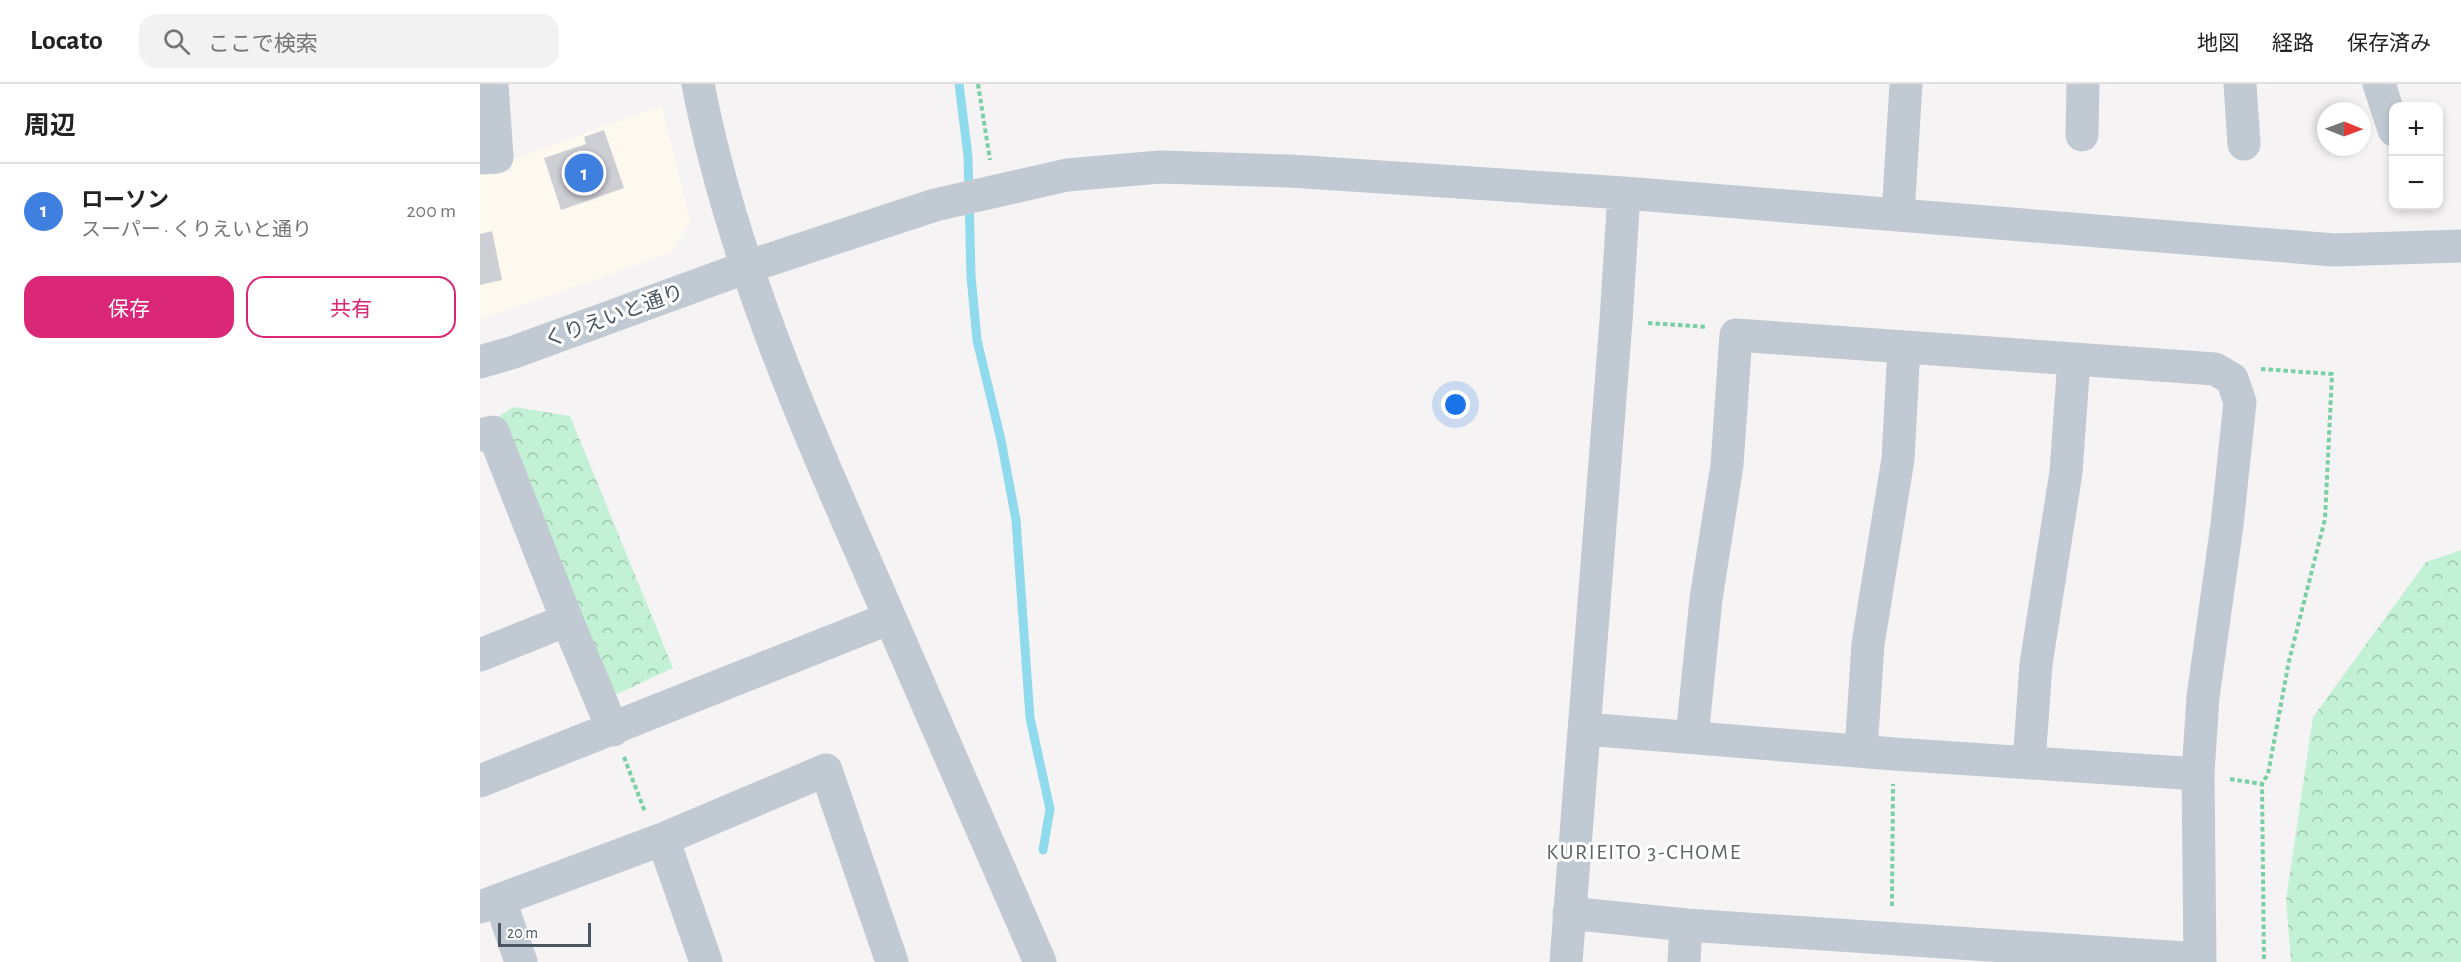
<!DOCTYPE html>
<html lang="ja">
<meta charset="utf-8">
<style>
body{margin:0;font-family:"Alegreya Sans","Noto Sans JP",sans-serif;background:#f2f2f2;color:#222}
.controls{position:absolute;right:18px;top:18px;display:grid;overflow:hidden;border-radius:12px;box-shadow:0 3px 9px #0003}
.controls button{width:54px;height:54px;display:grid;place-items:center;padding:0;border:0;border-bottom:2px solid #e0e0e0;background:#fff;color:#222;font:30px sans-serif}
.compass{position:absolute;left:1837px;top:18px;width:54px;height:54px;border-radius:50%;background:#fff;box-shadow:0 3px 9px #0003;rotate:91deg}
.scale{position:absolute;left:18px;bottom:15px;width:93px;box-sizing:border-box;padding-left:6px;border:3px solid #4a5661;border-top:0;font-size:16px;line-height:21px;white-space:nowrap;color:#4a5661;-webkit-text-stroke:4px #fff;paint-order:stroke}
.you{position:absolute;left:976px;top:321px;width:21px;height:21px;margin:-15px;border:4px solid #fff;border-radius:50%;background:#1a73e8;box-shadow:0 0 0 9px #1a73e833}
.badge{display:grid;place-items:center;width:39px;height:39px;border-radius:50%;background:#db2777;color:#fff;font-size:20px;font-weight:700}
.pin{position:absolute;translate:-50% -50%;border:3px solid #fff;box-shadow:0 2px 6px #0006}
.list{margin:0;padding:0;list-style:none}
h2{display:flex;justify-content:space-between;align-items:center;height:78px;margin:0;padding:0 24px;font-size:26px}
h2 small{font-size:20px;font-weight:400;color:#767676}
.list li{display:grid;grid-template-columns:39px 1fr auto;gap:18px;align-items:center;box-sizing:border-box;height:96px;padding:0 24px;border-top:2px solid #e0e0e0}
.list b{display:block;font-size:22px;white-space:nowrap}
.list p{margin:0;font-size:20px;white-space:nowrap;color:#767676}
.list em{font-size:20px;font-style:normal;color:#767676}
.actions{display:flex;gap:12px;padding:18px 24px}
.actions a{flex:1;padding:14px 0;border:2px solid #db2777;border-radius:18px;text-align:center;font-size:21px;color:#db2777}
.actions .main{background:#db2777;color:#fff}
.icon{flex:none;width:33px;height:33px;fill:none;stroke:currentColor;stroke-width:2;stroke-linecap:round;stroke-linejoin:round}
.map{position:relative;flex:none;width:1981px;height:878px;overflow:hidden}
header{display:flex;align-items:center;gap:36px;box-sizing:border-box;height:84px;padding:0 30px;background:#fff;border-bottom:2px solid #e0e0e0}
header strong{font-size:28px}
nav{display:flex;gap:33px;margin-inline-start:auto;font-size:21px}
.search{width:420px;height:54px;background:#f2f2f2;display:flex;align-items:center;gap:15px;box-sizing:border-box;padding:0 21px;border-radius:18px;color:#767676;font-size:22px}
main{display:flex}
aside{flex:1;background:#fff}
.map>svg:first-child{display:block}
</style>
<header>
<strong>Locato</strong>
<div class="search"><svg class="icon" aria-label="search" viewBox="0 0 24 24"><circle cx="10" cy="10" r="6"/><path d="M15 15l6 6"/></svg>ここで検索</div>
<nav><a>地図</a><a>経路</a><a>保存済み</a></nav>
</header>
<main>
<aside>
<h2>周辺<small></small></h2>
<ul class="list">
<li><span class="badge" style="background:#3f7fe0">1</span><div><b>ローソン</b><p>スーパー · くりえいと通り</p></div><em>200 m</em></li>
</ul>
<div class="actions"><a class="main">保存</a><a>共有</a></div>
</aside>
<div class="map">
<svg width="1981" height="878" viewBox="0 0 1981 878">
<defs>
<pattern id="forest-crowns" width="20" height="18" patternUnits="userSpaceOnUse" patternTransform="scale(1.5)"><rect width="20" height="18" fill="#c3f1d5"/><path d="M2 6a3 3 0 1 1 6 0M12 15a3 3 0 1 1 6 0" fill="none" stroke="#a0c6b0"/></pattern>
</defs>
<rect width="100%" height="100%" fill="#f5f3f3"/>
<!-- commercial -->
<path fill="#fdf9ef" d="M182 21 210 138 191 169 0 236V89L32 87V76Z"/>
<!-- forest -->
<path fill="url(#forest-crowns)" d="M34 323 90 332 193 584 133 612 19 332Z
M1981 466V878H1811L1806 816 1833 633 1946 478Z"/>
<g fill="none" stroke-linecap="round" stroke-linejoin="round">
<!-- stream -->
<path stroke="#90daee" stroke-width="9" d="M479 0 488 72 491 192 497 256 521 356 536 436 550 634 570 725 563 766"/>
</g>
<!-- building -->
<path fill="#cdcfd5" d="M124 46 144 104 81 126 64 74 106 60 104 53Z
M12 147 22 196 0 201V150Z"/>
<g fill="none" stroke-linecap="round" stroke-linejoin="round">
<!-- path -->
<path stroke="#7ad0a6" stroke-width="4" stroke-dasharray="4.5 3" stroke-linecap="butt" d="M498 0 510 76
M1168 239 1227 243
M1781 285 1852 290 1845 435 1809 577 1788 690 1782 700 1784 878
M144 673 165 728
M1750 695 1782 700
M1412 822 1413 700"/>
<!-- minor -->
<path stroke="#c1cad2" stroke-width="33" d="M218 0C251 172 323 336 393 495 449 623 504 750 560 878
M1760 0 1764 60
M1899 0 1914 46
M1602 51 1603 0
M0 74 17 73 12 0
M1418 131 1426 0
M0 278 34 268 267 183 455 121 587 91 680 83 810 87 1144 109 1854 166 1981 162
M0 351 13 348 87 536 133 646
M0 571 87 536
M1105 645 1414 670 1718 690
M1212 653 1226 515 1247 381 1256 251 1735 285 1752 295 1760 318 1747 441 1723 613 1718 690 1720 878
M1381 667 1388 560 1418 375 1424 263
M1549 679 1556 580 1586 388 1594 276
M0 697 410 534
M183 755 226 878
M20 816 41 878
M0 823 183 755 346 686 412 878
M1089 829 1206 841 1720 875
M1086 878 1136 237 1144 109
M1204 878 1206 841"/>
</g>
<g text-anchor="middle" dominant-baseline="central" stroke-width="6" stroke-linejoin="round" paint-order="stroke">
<!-- street labels -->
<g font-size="21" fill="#4a5661" stroke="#fff">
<text transform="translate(134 232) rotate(-20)">くりえいと通り</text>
</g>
<!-- neighbourhood labels -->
<g font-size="22" letter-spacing="1.5" fill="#5f6368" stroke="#fff">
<text x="1164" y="768">KURIEITO 3-CHOME</text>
</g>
</g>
</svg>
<div class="controls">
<button>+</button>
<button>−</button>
</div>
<svg class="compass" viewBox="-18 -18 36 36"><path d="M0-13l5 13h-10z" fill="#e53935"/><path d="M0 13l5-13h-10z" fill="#767676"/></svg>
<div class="scale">20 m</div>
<div class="you"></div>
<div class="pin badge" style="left:104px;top:89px;background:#3f7fe0">1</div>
</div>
</main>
